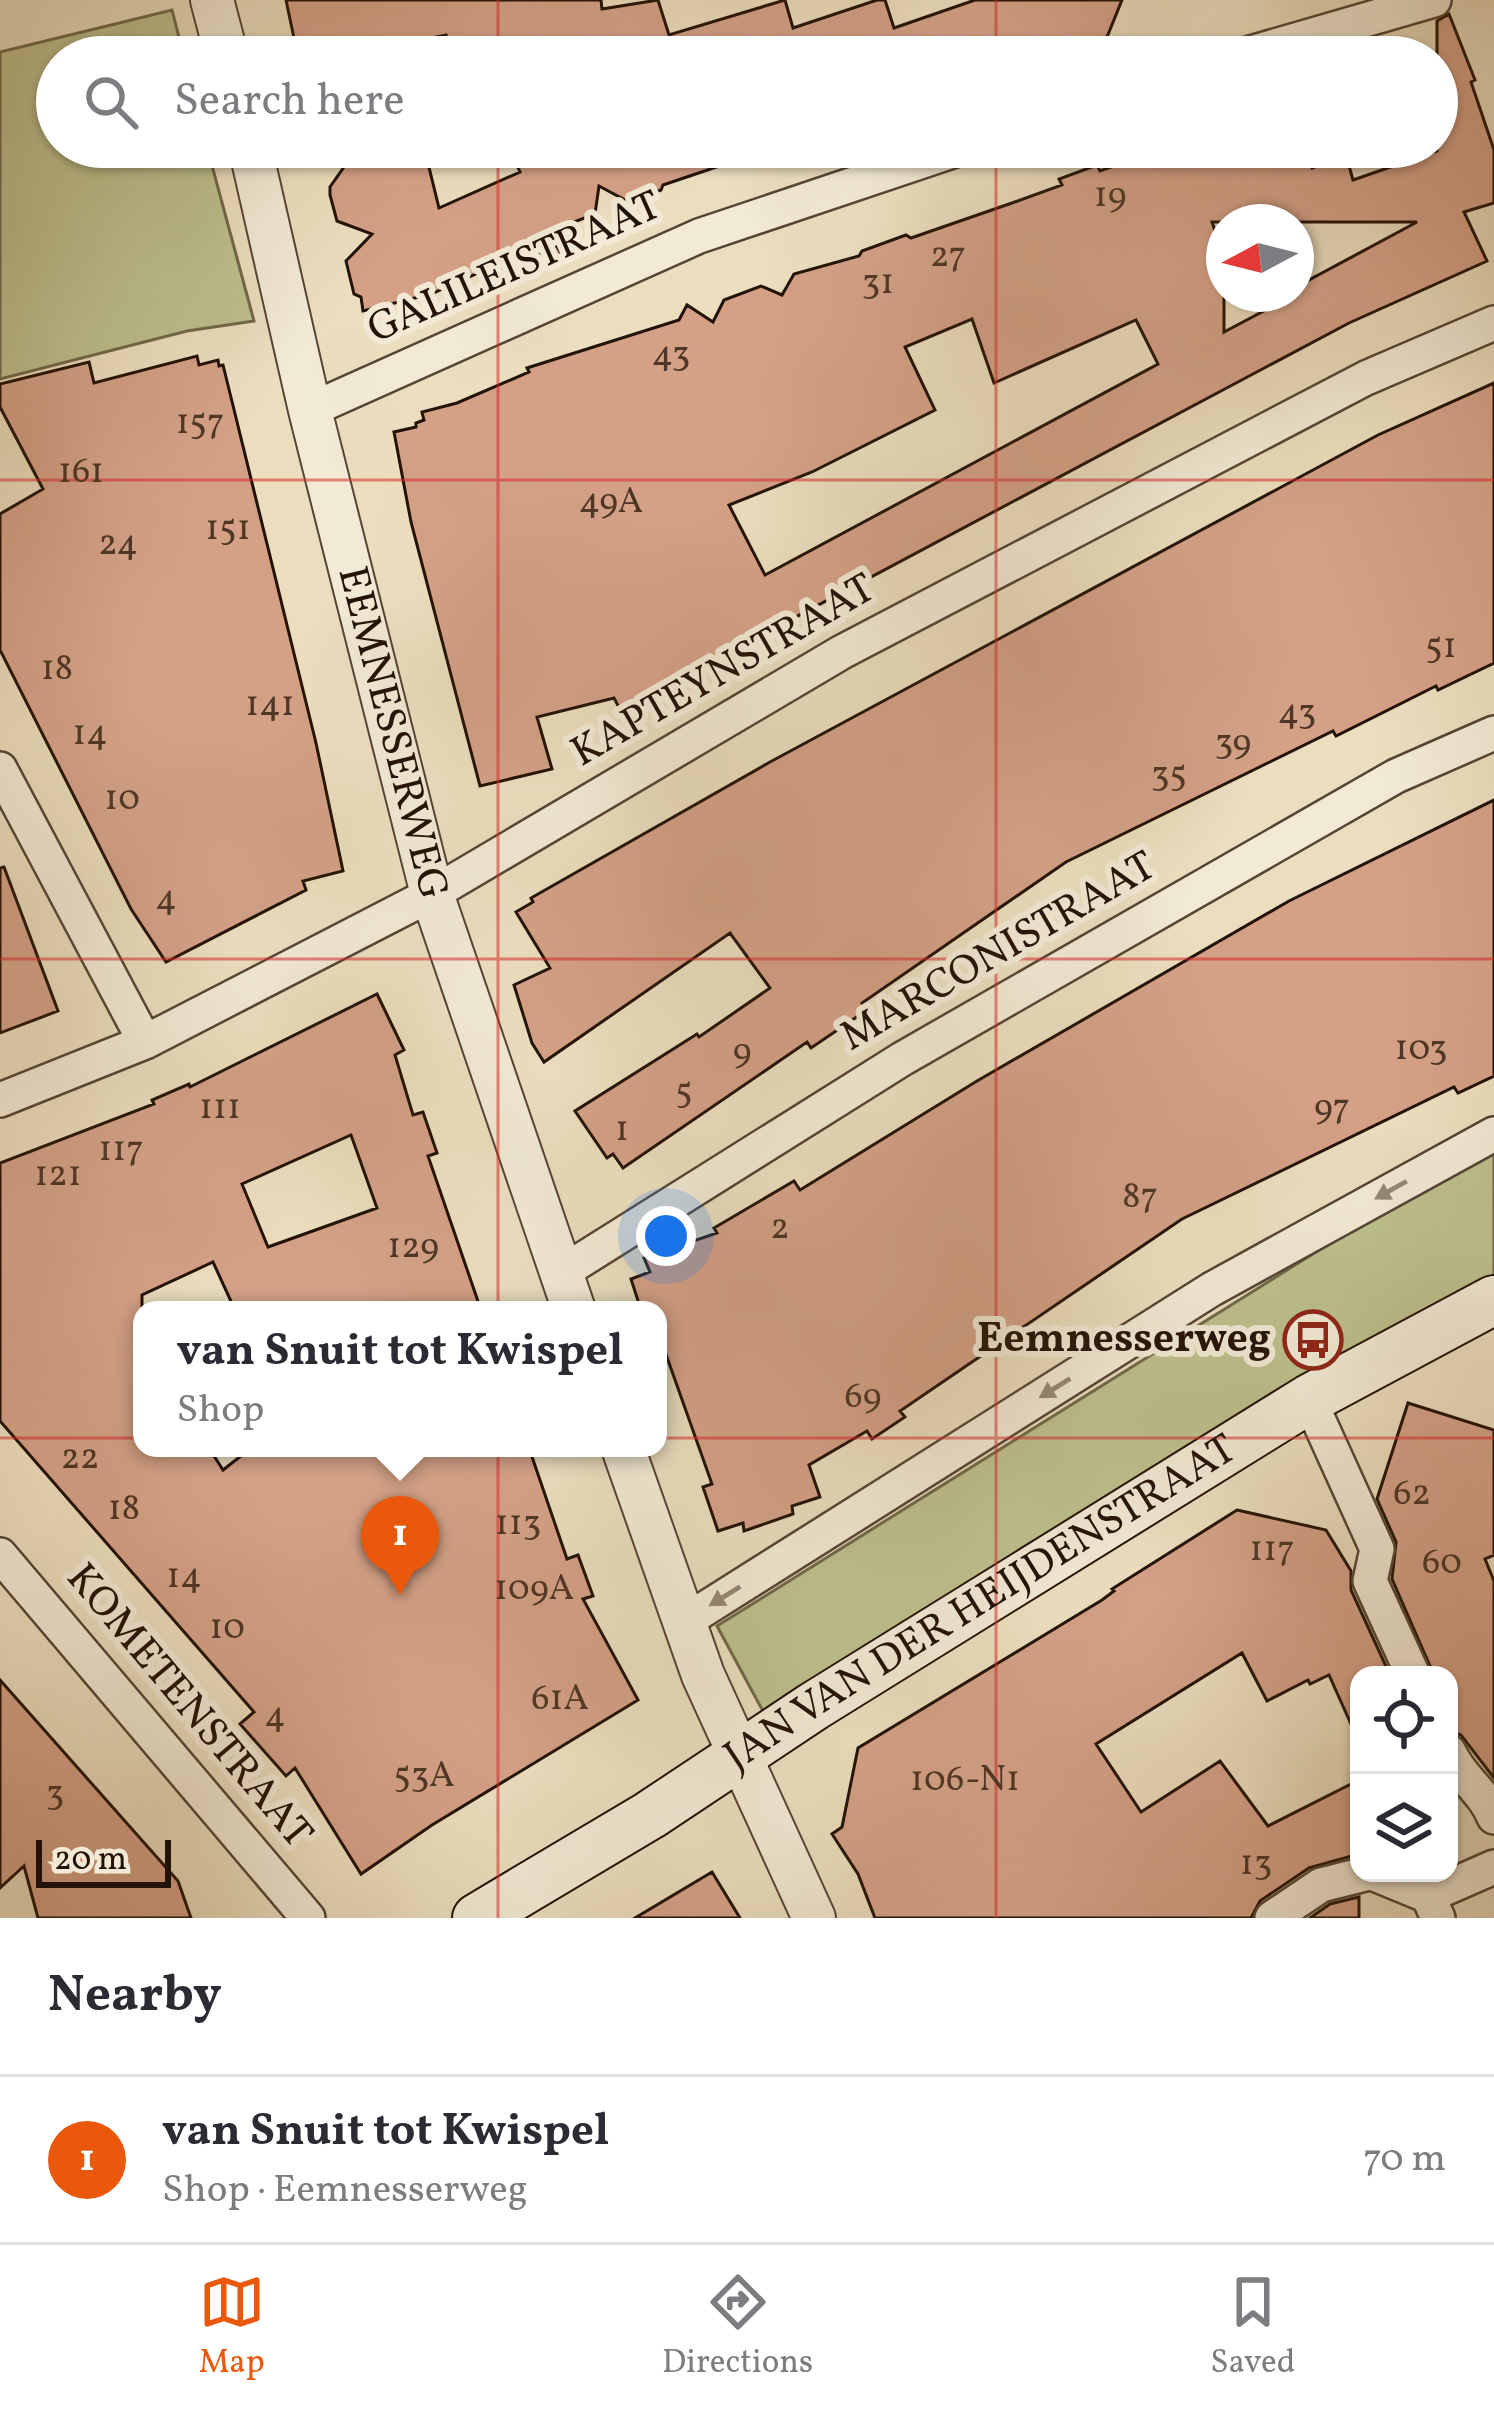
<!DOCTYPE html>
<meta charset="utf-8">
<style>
body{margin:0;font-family:Vollkorn,serif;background:#f2f2f3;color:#2b2b33}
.controls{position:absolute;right:36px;bottom:36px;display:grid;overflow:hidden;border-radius:24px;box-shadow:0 3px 9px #0004}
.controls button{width:108px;height:108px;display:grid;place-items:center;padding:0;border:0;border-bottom:3px solid #e1e1e2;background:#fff;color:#2b2b33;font:60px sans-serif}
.compass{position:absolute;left:1206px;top:204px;width:108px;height:108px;border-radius:50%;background:#fff;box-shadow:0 3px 9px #0004;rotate:263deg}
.scale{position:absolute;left:36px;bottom:30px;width:135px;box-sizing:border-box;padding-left:12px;border:6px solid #231205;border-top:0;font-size:33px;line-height:42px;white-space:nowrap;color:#231205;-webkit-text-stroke:9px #f2ead5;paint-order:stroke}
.you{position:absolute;left:666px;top:1236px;width:42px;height:42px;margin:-30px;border:9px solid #fff;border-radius:50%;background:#1a73e8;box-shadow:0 0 0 18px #1a73e833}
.badge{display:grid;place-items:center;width:78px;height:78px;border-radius:50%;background:#ea580c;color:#fff;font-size:39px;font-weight:700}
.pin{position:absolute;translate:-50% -99px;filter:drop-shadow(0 3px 6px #0008)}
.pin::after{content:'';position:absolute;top:63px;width:42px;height:36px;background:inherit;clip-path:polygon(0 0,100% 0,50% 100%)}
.popup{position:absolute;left:133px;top:1301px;width:534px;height:156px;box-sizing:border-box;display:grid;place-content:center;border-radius:24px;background:#fff;filter:drop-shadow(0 3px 9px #0005);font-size:39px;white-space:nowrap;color:#7c7c81}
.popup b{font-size:45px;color:#2b2b33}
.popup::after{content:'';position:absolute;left:50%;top:100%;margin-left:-24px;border:24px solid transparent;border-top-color:#fff}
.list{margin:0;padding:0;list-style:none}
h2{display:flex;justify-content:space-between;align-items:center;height:156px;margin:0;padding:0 48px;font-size:51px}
h2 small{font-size:39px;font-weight:400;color:#7c7c81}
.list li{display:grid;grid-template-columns:78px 1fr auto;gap:36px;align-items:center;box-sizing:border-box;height:168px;padding:0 48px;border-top:3px solid #e1e1e2}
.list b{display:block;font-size:45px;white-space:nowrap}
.list p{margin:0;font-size:39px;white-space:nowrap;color:#7c7c81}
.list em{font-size:39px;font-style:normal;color:#7c7c81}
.icon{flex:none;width:66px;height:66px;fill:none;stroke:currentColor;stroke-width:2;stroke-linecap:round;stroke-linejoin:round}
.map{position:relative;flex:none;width:1494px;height:1918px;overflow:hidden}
.search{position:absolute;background:#fff;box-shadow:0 3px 9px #0004;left:36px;right:36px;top:36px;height:132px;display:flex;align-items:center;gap:30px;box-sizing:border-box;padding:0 42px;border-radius:66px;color:#7c7c81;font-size:45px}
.sheet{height:324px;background:#fff}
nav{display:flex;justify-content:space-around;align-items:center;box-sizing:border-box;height:168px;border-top:3px solid #e1e1e2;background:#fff;font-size:33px;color:#7c7c81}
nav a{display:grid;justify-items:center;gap:6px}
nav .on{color:#ea580c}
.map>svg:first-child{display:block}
</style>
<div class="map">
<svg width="1494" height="1918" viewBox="0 0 1494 1918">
<rect width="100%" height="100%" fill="#ebdebf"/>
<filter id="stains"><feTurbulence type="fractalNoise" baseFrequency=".00167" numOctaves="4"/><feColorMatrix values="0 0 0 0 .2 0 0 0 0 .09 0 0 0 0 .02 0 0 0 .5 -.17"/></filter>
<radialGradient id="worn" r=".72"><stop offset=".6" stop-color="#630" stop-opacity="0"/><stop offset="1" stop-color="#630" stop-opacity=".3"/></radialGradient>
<!-- green -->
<path fill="#bdc08e" stroke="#70694a" stroke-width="3" d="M172 10 184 57H57V147H207L254 321 187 331 0 379V52Z
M1494 1148V1281L765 1715 717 1626 1316 1252Z"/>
<!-- building -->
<path fill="#d4a187" stroke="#231205" stroke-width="3" fill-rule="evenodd" d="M286 0H601L602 9 658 0 669 35 785 0 793 28 877 0H885L894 28 975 0H1122L1107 37 1030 57H449L446 35 364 52V49L325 57H298Z
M1449 14 1475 80 1471 82 1494 150V203L1464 212 1487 261 1349 323 745 644 623 715 614 698 537 717 552 769 480 786 411 522 394 432 416 427V423L424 420 422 412 457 403 529 372 527 368 679 320 687 305 713 322 724 300 761 286 782 295 794 274 859 256 862 251 906 235 911 238 1012 203 1062 185 1059 179 1097 165 1100 171 1168 147H1304L1312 168 1346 155 1353 180 1437 151V21ZM1212 222H1417L1296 287V294L1224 332V256ZM972 319 994 383 1136 320 1158 364 765 575 729 505 812 472 935 410 905 347Z
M358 147H424L439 208 520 172 509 147H757L758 153 663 185 661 190 629 202 599 186 595 214 548 232 564 258 526 252 507 260 500 271 487 269 431 294 363 311 361 297 354 294 346 261 372 234 337 221 330 195V187Z
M197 356 199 365 218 360 219 366 223 365 316 743 343 871 303 881 306 890 166 962 131 909 0 650V514L43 489 0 407V384L89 362 94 383Z
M1494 383V663L1438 690 1436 686 1336 736 1333 731 1066 862 862 1003 867 1010 811 1048 807 1042 623 1168 613 1154 607 1158 575 1111 697 1034 699 1037 770 988 730 933 544 1062 532 1043 514 985 550 968 516 912 533 902 531 898 770 762 1378 435Z
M1494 800V1076L1458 1093 1454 1087 1182 1219 900 1411 905 1417 872 1439 867 1431 809 1465 820 1497 792 1506 793 1514 744 1531 743 1523 718 1531 703 1487 712 1484 658 1332V1310H641L631 1279 650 1272 644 1258 717 1233 714 1228 794 1181 800 1190 977 1081 1289 901Z
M4 867 58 1011 0 1033V868Z
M377 994 404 1050 395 1055 413 1115 423 1112 437 1153 428 1156 481 1310H235L213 1262 142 1295V1448H209L223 1470 251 1448H529L567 1559 578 1555 593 1596 583 1599 638 1700 432 1825 361 1874 295 1768 286 1776 240 1724 254 1712 0 1421V1163L154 1104 152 1100 189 1084 190 1087ZM351 1135 377 1208 268 1247 242 1184Z
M1408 1403 1494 1430V1555L1485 1559 1494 1581V1778L1461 1735 1449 1731V1675H1434L1392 1579 1396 1542 1377 1499Z
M1237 1510 1326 1530 1351 1571V1590L1390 1675H1359V1742L1329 1675 1310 1684 1308 1680 1267 1701 1242 1653 1096 1744 1141 1812 1220 1761 1268 1826 1359 1780V1854L1309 1868 1260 1901 1251 1918H875L858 1874 832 1834 842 1827 858 1748 1102 1600 1114 1591 1112 1589Z
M0 1680 178 1881 191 1918H38L24 1866 0 1888Z
M712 1872 740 1918H635Z
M1359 1897V1918H1310L1330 1904Z"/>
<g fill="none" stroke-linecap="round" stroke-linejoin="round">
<!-- minor casing -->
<g stroke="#554534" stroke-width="38">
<path id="minor" d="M1237 57 1434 0
M310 410 699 236 964 147
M0 769 145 1042
M0 1100 145 1042 432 894 842 652 1366 378 1494 323
M561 1273 902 1059 1396 776 1494 733
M1309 1399 1377 1549 1370 1581 1413 1675
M0 1555 308 1918
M684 1622 1212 1289 1494 1134
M1449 1752C1461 1779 1483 1790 1494 1817
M1372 1873 1428 1896
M1272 1918 1321 1885 1369 1873
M1438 1918 1428 1896 1494 1867"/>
</g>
<!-- tertiary casing -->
<g stroke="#554534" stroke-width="46">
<g id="tertiary">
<path d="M212 0 227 57"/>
<path id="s1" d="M250 147 310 410 432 894 574 1310"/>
<path d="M623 1448 703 1675 814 1918"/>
</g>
</g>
<!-- secondary casing -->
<g stroke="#231205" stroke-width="52">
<g id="secondary">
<path id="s2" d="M477 1918 650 1815 814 1706 1309 1399 1494 1300"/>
</g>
</g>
<!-- minor -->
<use href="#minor" stroke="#f2ead5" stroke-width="33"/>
<!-- tertiary -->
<use href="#tertiary" stroke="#f2ead5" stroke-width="42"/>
<!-- secondary -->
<use href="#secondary" stroke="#f2ead5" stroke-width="48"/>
</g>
<!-- one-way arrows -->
<defs><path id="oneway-solid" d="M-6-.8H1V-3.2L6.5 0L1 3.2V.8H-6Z" transform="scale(3)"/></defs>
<g fill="#958977">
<use href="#oneway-solid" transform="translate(1391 1190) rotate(151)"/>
<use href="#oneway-solid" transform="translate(1055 1388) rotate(148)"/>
<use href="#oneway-solid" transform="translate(725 1596) rotate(148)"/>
</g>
<!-- grid -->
<path fill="none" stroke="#d62828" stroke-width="3" stroke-opacity="0.55" d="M498 0V57M996 0V57M498 147V1918M996 147V1918M0 480H1494M0 959H1494M0 1438H1494"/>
<!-- icons -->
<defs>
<g id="bus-ring" transform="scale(3)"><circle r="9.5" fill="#f2ead5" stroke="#8f2418" stroke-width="1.5"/><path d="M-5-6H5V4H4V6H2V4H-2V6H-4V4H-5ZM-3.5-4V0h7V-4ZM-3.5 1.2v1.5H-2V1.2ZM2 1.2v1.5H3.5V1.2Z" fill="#8f2418"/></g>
</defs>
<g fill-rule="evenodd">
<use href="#bus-ring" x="1313" y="1340"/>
</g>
<g text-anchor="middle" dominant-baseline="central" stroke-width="12" stroke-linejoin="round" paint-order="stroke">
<!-- number labels -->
<g font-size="36" fill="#4f3626">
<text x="1110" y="197">19</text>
<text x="948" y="257">27</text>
<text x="878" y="284">31</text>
<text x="671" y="356">43</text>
<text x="200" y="424">157</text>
<text x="81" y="473">161</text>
<text x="611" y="503">49A</text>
<text x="228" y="530">151</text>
<text x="118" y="545">24</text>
<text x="1441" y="648">51</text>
<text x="57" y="670">18</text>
<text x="270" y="706">141</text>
<text x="1297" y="714">43</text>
<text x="90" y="735">14</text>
<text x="1233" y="744">39</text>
<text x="1169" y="776">35</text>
<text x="122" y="800">10</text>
<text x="166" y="900">4</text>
<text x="1421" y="1050">103</text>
<text x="742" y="1053">9</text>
<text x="684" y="1093">5</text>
<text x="220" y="1109">111</text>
<text x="1332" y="1109">97</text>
<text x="622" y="1131">1</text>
<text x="121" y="1151">117</text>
<text x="58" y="1176">121</text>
<text x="1140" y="1198">87</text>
<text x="780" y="1229">2</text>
<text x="413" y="1248">129</text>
<text x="863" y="1398">69</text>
<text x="80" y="1459">22</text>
<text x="1412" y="1495">62</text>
<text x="124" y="1510">18</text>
<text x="518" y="1525">113</text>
<text x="1272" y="1551">117</text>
<text x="1442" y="1564">60</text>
<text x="184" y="1578">14</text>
<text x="534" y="1590">109A</text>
<text x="227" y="1629">10</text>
<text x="560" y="1700">61A</text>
<text x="275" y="1717">4</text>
<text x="424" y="1777">53A</text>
<text x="965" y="1781">106-N1</text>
<text x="55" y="1795">3</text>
<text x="1256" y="1865">13</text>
</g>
<!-- street labels -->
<g font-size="42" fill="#231205" stroke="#f2ead5">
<text transform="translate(515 269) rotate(-24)">GALILEISTRAAT</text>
<text transform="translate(724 672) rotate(-30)">KAPTEYNSTRAAT</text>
<text stroke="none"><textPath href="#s1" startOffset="603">EEMNESSERWEG</textPath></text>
<text transform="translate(999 953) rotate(-30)">MARCONISTRAAT</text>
<text stroke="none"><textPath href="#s2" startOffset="594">JAN VAN DER HEIJDENSTRAAT</textPath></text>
<text transform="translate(188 1707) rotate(50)">KOMETENSTRAAT</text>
</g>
<!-- poi labels -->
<g font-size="42" font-weight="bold" fill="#231205" stroke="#f2ead5" text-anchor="end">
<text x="1271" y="1340">Eemnesserweg</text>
</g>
</g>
<rect width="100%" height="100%" filter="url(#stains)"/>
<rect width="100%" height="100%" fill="url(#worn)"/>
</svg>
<div class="controls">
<button><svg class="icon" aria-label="locate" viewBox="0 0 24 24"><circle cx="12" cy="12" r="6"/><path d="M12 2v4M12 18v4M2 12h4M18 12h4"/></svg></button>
<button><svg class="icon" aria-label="layers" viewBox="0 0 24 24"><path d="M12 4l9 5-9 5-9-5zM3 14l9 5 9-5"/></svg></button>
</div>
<svg class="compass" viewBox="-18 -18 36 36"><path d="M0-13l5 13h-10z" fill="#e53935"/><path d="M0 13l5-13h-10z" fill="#7c7c81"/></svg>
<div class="scale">20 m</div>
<div class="you"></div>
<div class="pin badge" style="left:400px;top:1595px">1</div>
<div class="popup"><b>van Snuit tot Kwispel</b>Shop</div>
<div class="search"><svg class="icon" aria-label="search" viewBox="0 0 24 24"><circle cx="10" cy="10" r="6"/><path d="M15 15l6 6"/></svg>Search here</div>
</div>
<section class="sheet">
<h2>Nearby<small></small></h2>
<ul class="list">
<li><span class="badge">1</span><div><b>van Snuit tot Kwispel</b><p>Shop · Eemnesserweg</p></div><em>70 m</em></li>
</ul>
</section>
<nav>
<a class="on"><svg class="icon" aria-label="map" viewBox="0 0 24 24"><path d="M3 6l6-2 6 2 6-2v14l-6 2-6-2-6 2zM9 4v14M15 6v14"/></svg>Map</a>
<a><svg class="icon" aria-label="directions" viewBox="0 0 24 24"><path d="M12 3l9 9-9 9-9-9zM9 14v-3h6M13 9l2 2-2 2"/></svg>Directions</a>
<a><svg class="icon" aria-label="saved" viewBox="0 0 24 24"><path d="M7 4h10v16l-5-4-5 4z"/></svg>Saved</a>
</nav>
